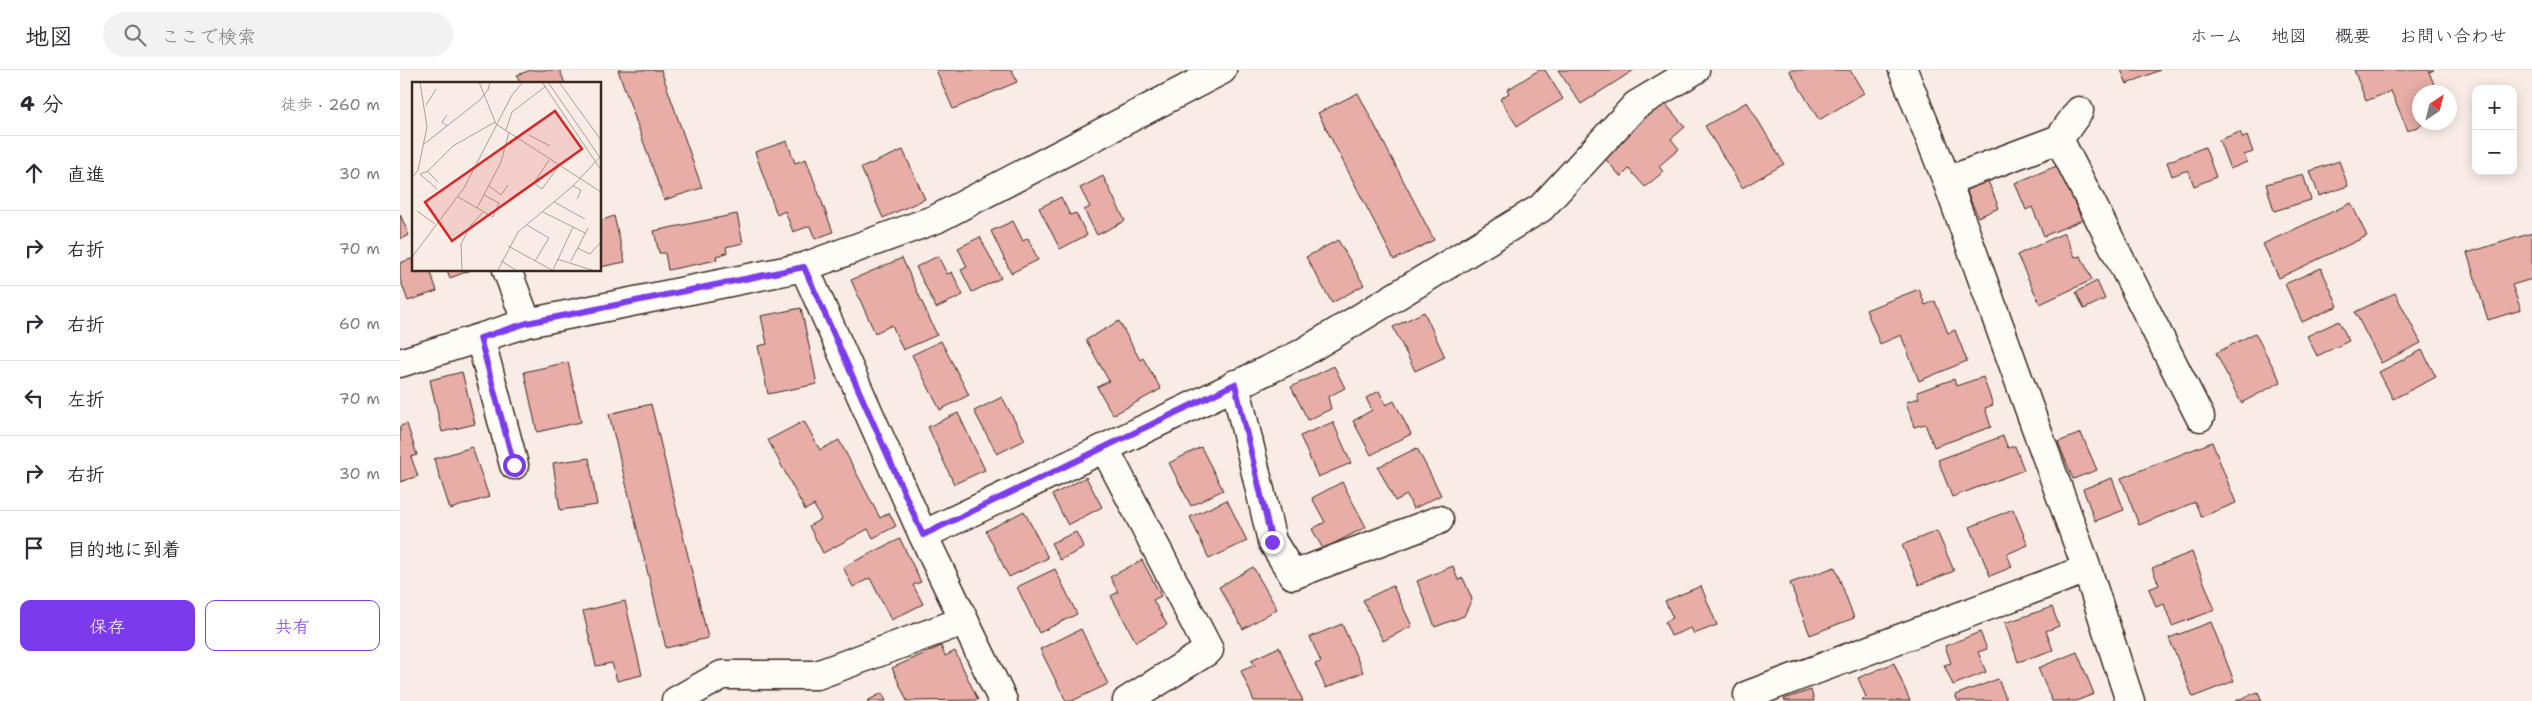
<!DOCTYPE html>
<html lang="ja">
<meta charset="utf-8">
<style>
body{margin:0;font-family:"Shantell Sans","Klee One",sans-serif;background:#f2f2f3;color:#2b2b33}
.controls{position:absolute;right:15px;top:15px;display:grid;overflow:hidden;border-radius:10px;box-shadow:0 2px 12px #0003}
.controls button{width:45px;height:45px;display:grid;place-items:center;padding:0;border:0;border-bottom:1px solid #e1e1e2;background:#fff;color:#2b2b33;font:25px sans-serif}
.compass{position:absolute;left:2012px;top:15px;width:45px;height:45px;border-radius:50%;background:#fff;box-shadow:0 2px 12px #0003;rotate:35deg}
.stop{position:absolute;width:15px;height:15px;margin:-11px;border:4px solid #7c3aed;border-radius:50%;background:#fff}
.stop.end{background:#7c3aed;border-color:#fff;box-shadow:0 1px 5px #0008}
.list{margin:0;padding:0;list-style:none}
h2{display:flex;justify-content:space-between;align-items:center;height:65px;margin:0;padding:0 20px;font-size:21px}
h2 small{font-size:16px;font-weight:400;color:#7c7c81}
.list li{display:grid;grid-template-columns:32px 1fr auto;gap:15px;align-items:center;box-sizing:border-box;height:75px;padding:0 20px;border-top:1px solid #e1e1e2}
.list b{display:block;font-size:19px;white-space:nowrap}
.list em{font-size:16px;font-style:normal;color:#7c7c81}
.actions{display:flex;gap:10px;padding:15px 20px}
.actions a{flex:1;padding:11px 0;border:1px solid #7c3aed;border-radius:10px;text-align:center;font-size:18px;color:#7c3aed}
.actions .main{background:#7c3aed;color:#fff}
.icon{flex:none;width:28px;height:28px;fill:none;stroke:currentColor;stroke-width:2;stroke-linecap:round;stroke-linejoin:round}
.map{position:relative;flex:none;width:2132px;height:631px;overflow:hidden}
header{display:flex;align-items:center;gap:30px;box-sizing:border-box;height:70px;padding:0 25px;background:#fff;border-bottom:1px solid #e1e1e2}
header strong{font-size:24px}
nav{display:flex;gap:28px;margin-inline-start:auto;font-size:18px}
.search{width:350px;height:45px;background:#f2f2f3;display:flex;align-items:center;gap:12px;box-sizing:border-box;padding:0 18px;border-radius:28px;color:#7c7c81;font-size:19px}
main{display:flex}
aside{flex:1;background:#fff}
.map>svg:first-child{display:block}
</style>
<header>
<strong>地図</strong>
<div class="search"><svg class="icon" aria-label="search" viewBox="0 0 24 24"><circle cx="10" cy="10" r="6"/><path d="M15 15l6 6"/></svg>ここで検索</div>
<nav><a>ホーム</a><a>地図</a><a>概要</a><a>お問い合わせ</a></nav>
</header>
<main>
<aside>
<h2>4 分<small>徒歩 · 260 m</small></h2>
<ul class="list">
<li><svg class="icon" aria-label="ahead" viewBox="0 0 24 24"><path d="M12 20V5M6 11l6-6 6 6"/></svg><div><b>直進</b></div><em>30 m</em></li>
<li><svg class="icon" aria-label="right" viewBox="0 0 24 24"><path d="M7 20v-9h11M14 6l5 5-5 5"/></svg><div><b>右折</b></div><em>70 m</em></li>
<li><svg class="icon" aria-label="right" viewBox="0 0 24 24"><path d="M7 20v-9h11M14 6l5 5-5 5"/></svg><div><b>右折</b></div><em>60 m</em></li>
<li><svg class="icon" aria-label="left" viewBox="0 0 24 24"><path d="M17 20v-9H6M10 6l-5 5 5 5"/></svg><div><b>左折</b></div><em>70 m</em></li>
<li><svg class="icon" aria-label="right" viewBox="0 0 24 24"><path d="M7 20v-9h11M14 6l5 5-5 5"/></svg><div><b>右折</b></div><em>30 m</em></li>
<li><svg class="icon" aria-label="arrive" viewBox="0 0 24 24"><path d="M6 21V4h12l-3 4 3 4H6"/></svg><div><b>目的地に到着</b></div></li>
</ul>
<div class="actions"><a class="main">保存</a><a>共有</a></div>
</aside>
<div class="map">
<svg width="2132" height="631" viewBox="0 0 2132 631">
<rect width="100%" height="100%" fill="#f9ece7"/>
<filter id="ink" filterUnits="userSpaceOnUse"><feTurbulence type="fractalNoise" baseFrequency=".02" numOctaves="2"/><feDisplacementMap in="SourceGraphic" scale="10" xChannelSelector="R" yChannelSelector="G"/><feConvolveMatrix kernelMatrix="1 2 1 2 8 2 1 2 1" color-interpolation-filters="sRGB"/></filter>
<g filter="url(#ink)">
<!-- building -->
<path fill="#e7ada6" stroke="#3b2a1e" d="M131 0H160L165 14H120L117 5Z
M218 0H261L302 118 264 130Z
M536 0H612L617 12 553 39Z
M1139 0H1145L1163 29 1117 56 1100 29 1109 23 1107 20Z
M1158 0H1234L1181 34Z
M1389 0H1450L1464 23 1419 50Z
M1721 0H1760L1727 14Z
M1954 0H2034L2029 2 2037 22H2020V52H2028L2008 61 1991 21 1966 31Z
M958 23 1034 170 994 190 918 43Z
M1259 26 1285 57 1271 69 1279 79 1259 96 1263 102 1245 117 1229 99 1221 107 1202 85Z
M1347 32 1384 94 1342 118 1305 56Z
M1840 62 1843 68 1847 66 1853 82 1844 85 1847 92 1830 99 1819 70Z
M387 71 395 93 406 89 433 162 415 169 410 156 393 162 385 141 377 145 355 82Z
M1805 77 1816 107 1794 116 1788 100 1772 106 1767 92Z
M503 80 525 129 483 148 461 98Z
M1939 91 1948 116 1919 126 1910 101Z
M1659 95 1682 150 1644 166 1632 137 1626 140 1615 113Z
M1903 104 1911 130 1874 141 1866 114Z
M703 106 725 151 697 165 684 140 690 137 680 118Z
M1588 111 1599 138 1578 147 1566 120Z
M661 127 670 145 676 143 687 165 660 179 639 138Z
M1951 133 1967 166 1879 208 1863 174Z
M0 144 9 165 0 169Z
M337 144 343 173 326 177 327 183 316 186 317 190 268 200 265 183H259L254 161Z
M214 146 225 192 200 197V151Z
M613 151 623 171 628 168 638 190 611 203 591 161Z
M1664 163 1675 187 1681 186 1692 210 1640 234 1617 185Z
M2132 163V209L2112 215 2121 240 2088 250 2067 183Z
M580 167 601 208 572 222 561 200 567 197 558 178Z
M938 170 964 215 932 233 906 187Z
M538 186 547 204 552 202 563 225 536 238 516 197Z
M14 188V200H30L37 221 8 231 0 209V193Z
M502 188 537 265 503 280 492 255 475 263 451 210Z
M1921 198 1938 236 1902 252 1885 214Z
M47 200H71L50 208Z
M1697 211 1705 229 1684 239 1676 222Z
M1519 219 1525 235 1535 231 1548 263 1555 260 1567 291 1519 311 1501 265 1480 274 1466 240Z
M1995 223 2021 273 1981 293 1955 242Z
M401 238 417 314 368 324 358 276 367 274 361 246Z
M1024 242 1045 287 1015 301 993 257Z
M719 251 740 290 743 288 761 319 713 345 697 317 709 311 686 270Z
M1939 251 1949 271 1917 286 1907 266Z
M1855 263 1881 312 1841 333 1816 283Z
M541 271 569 325 540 340 512 285Z
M2022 280 2036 307 1993 329 1979 302Z
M168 292 181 352 137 362 124 302Z
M934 296 945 318 928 327 931 339 908 350 891 317Z
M62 302 75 354 42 362 30 310Z
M1583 307 1593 335 1585 338 1591 357 1534 377 1525 354 1514 357 1506 332 1519 328 1517 322 1554 309 1556 316Z
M979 321 986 335 994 331 1011 364 971 385 953 351 972 340 966 328Z
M602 327 625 370 597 384 574 341Z
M251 334 308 568 266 578 209 344Z
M558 343 585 400 554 414 528 357Z
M404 351 420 380 439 370 480 448 489 443 496 456 473 468 468 459 423 483 409 456 421 449 414 435 405 440 368 370Z
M933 352 951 393 918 407 900 366Z
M7 354 17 385 11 387 18 406 0 412V356Z
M1681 363 1697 400 1673 409 1658 372Z
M1603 366 1608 378 1615 376 1624 400 1552 427 1538 390Z
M1812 372 1836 433 1801 447 1795 432 1739 455 1721 408Z
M72 377 89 427 50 439 34 389Z
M801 377 823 420 791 436 769 393Z
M1017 378 1041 425 1013 439 1007 425 995 431 978 397Z
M189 388 197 435 160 440 153 393Z
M686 407 702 437 668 455 652 425Z
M1712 408 1724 440 1695 451 1683 419Z
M942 412 966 457 923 479 912 459 925 452 912 428Z
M827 430 847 471 809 489 790 447Z
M1613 439 1628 475 1607 484 1612 497 1590 506 1570 457Z
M624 441 648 488 609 507 586 461Z
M1537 461 1554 501 1519 515 1502 475Z
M676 462 684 478 660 490 651 473Z
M500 469 521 512 513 515 523 534 491 550 470 508 453 517 443 497Z
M1792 482 1815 540 1772 556 1764 534 1756 537 1749 519 1759 515 1752 498Z
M742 490 761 526 753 530 767 555 736 572 711 526 718 522 710 507Z
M1053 496 1058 510 1063 508 1072 529 1064 546 1035 557 1017 511Z
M853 497 877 539 843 559 819 517Z
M1435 497 1454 548 1410 565 1390 513Z
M655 499 677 544 639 563 617 517Z
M993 516 1012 556 983 571 963 530Z
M1301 516 1317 555 1294 564 1291 558 1271 566 1265 552 1273 548 1265 531Z
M225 531 242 605 217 611 212 593 196 596 183 541Z
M1652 537 1659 556 1646 561 1653 580 1618 592 1605 553Z
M1811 552 1834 611 1793 627 1769 568Z
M942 554 963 602 926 618 915 594 921 592 910 567Z
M681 559 708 614 672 631H666L640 579Z
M1580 562 1587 579 1578 582 1586 602 1553 615 1544 595 1551 593 1545 576Z
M541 576 545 586 555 581 578 630 507 631 492 598Z
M879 577 903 631H854L841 601 855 595 851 590Z
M1677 582 1694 624 1676 631H1652L1638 598Z
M1494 593 1510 631H1462L1466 627 1458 608Z
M1598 609 1607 631H1558L1555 625Z
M1411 620 1414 631H1385L1384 629Z
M1858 622 1862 631H1835Z
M482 623 486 631H467Z"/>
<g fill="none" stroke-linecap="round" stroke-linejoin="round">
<!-- minor casing -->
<g stroke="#3b2a1e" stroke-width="31">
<path id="minor" d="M1503 0 1547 111 1687 499 1730 631
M1659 69 1800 347
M1547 111 1659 69 1679 41
M404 197 523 465 603 631
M107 200 127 253
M80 268 114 395
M0 293 127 253 404 197 536 149 822 0
M835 314 872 471 893 505 1039 450
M705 379 809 580 727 631
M523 465 899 285 1141 138 1236 35 1295 0
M276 631 322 605H417L563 551
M1350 631 1348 625 1687 499"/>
</g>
<!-- minor -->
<use href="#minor" stroke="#fdfcf7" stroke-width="28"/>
</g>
</g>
<g fill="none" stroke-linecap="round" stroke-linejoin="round" filter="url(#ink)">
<!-- route -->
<path stroke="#7c3aed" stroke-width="6" d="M114 395 80 268 127 253 404 197 523 465 835 314 872 472"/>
</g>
<!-- overview -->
<g transform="translate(12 12)">
<rect width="189" height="189" fill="#f9ece7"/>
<path fill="none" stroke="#ad9e97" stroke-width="1" d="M67 0 84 42 189 110M130 0 189 88M136 0 189 77M147 0 189 58M14 23 24 7M35 44 30 40 35 33M94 48 100 30 134 4M117 53 138 64M12 62 68 18 76 8 78 0M137 78 122 101 130 107 146 85M15 89 26 100M8 92 16 89 41 64 83 40M8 92 25 107M0 96 6 88 15 45 8 0M77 104 89 113 96 103M161 104 169 108 165 117M46 115 81 135 87 121 72 113M142 120 173 137M65 126 89 80 97 50M5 129 23 142M131 130 173 151M115 143 137 156 123 179M96 164 140 188M165 166 178 172 189 160M0 175 52 106 100 13 111 0M145 177 180 188M89 179 104 188M159 179 176 146M50 188 49 162 59 143 71 130M86 188 106 150 161 104 189 74M141 188 161 145"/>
<path fill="#d62828" fill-opacity="0.15" stroke="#d62828" stroke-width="2.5" d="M143 29 170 67 40 159 13 120Z"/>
<rect width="189" height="189" fill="none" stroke="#3b2a1e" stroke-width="2.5"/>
</g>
</svg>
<div class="controls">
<button>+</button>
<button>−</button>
</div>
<svg class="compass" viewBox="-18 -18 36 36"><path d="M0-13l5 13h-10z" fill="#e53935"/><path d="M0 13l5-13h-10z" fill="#7c7c81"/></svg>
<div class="stop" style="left:114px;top:395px"></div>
<div class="stop end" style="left:872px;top:472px"></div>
</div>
</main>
